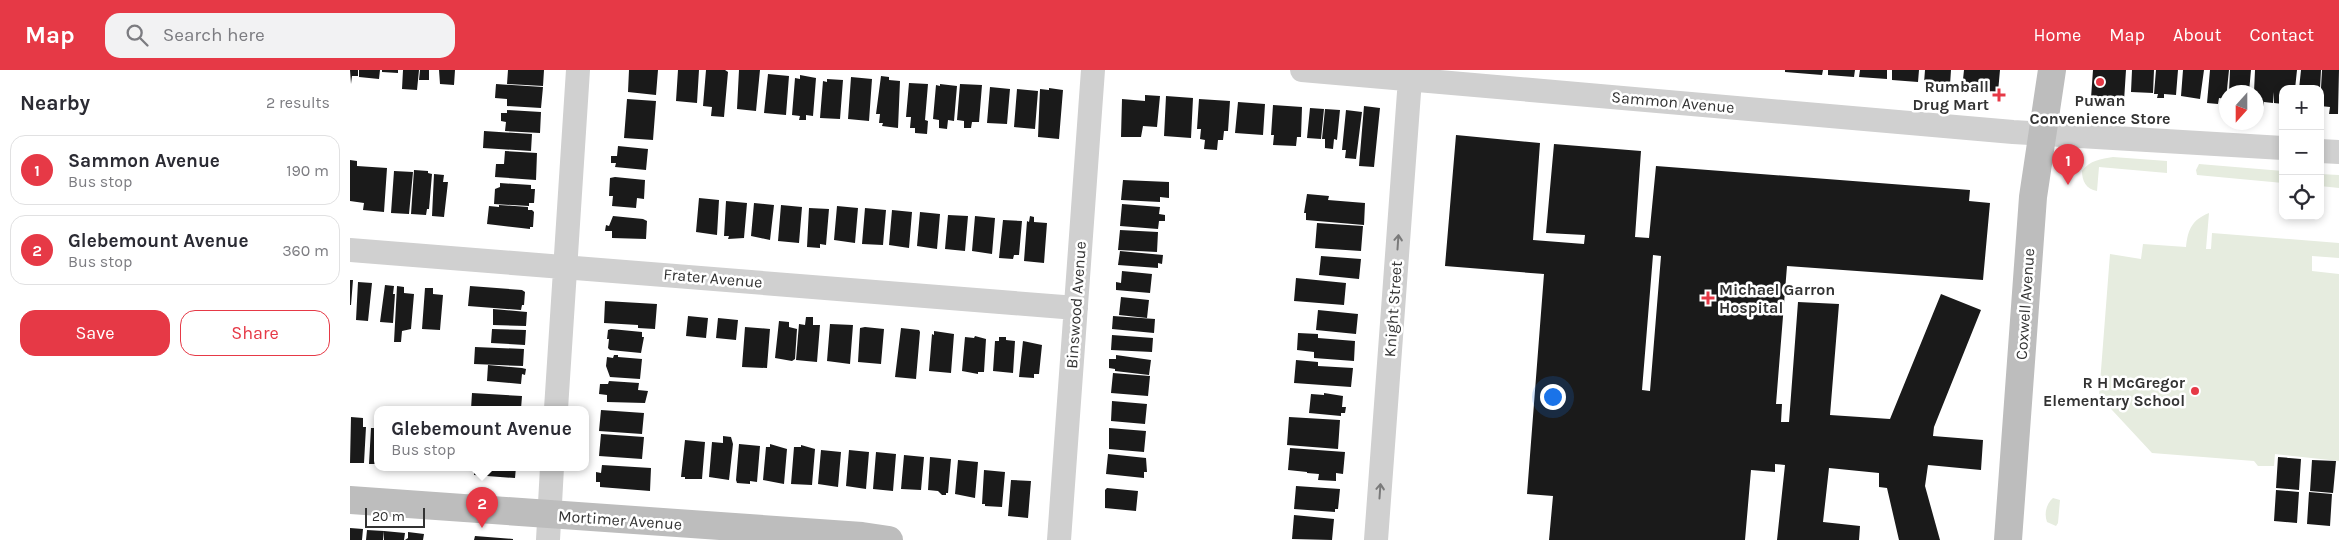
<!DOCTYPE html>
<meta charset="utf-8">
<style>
body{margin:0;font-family:Karla,sans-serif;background:#f2f2f3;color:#2b2b33}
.controls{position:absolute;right:15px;top:15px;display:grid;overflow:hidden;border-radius:10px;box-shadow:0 2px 8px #0003}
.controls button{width:45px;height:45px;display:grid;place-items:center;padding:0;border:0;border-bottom:1px solid #e1e1e2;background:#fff;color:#2b2b33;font:25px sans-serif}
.compass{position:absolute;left:1869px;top:15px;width:45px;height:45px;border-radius:50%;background:#fff;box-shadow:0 2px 8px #0003;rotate:201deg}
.scale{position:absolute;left:15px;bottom:12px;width:60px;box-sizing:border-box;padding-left:5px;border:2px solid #333;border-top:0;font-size:14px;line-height:18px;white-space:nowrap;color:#333;-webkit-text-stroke:4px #fff;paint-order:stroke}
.you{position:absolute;left:1202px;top:326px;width:18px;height:18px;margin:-12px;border:4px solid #fff;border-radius:50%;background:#1a73e8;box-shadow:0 0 0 8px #1a73e833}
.badge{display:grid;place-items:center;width:32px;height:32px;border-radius:50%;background:#e63946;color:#fff;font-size:16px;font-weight:700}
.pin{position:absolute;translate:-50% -41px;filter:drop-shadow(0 1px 2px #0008)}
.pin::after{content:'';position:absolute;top:26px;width:18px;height:15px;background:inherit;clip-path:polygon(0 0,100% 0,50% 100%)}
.popup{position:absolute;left:24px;top:336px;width:215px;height:65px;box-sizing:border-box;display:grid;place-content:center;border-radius:10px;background:#fff;filter:drop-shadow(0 1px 4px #0005);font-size:16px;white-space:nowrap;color:#7c7c81}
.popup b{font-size:19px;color:#2b2b33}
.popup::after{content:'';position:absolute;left:50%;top:100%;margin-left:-10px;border:10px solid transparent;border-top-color:#fff}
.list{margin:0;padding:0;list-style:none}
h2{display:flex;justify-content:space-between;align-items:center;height:65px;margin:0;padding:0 20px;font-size:21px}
h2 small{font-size:16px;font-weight:400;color:#7c7c81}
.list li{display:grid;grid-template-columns:32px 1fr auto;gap:15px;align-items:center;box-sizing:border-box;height:70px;margin:0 10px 10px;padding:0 10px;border:1px solid #e1e1e2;border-radius:15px}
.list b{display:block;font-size:19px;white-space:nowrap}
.list p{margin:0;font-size:16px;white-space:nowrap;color:#7c7c81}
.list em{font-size:16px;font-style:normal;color:#7c7c81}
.actions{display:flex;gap:10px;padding:15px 20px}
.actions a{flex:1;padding:11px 0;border:1px solid #e63946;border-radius:15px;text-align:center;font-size:18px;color:#e63946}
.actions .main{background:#e63946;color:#fff}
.icon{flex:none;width:28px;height:28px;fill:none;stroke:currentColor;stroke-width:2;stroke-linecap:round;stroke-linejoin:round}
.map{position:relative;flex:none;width:1989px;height:470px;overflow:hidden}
header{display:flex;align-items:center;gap:30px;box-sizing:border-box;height:70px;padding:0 25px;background:#e63946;color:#fff}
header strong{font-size:24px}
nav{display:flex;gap:28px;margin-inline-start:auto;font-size:18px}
.search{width:350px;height:45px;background:#f2f2f3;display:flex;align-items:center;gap:12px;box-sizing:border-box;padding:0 18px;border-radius:15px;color:#7c7c81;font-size:19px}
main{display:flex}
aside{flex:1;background:#fff}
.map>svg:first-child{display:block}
</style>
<header>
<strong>Map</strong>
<div class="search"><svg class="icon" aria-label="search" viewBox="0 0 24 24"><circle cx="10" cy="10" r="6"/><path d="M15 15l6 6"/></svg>Search here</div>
<nav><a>Home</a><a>Map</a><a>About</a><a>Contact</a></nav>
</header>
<main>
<aside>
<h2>Nearby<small>2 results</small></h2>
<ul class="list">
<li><span class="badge">1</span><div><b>Sammon Avenue</b><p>Bus stop</p></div><em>190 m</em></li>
<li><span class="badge">2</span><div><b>Glebemount Avenue</b><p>Bus stop</p></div><em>360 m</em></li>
</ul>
<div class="actions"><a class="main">Save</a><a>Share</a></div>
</aside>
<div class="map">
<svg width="1989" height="470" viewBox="0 0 1989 470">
<rect width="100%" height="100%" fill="#fff"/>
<!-- green -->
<path fill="#e6ecdf" d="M1763 87 1817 91V103L1749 97 1747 121C1736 119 1732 111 1732 101 1740 90 1751 89 1763 87Z
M1849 94 1933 101V113L1847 105 1846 100Z
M1970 104 1989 105V118L1970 116Z
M1859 143 1856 179H1861L1862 163 1989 173V188L1962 186V201L1989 204V391L1925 384 1924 396H1908L1904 391 1802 383 1749 326 1760 184 1791 189 1793 174 1836 177C1838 159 1842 150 1859 143Z
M1703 428 1710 430 1708 453 1706 456 1697 452C1694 444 1696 434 1703 428Z"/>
<!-- building -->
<path fill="#1a1a1a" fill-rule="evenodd" d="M0 0H8V6H2L1 14Z
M9 0H30L29 9 9 7Z
M32 0H48V3L32 2Z
M53 0H69L67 20 52 19Z
M70 0H79V10H69Z
M89 0H105L104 15 90 14Z
M158 0H194L193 16 157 14Z
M279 0H308L306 25 278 22Z
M328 0H349L347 33 326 31Z
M356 0H375L378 2 374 47 361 46 362 37 353 36Z
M389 0H410L406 41 387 39Z
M1435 0H1473L1472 5 1435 2Z
M1478 0H1505L1504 7 1478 5Z
M1510 0H1537V9L1509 7Z
M1542 0H1569L1568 12 1542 10Z
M1575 0H1601L1600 15 1574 13Z
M1614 0H1650L1648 22 1612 19Z
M1743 0H1776L1774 31 1741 28Z
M1782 0H1804L1803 23 1781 22Z
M1806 0H1828L1826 25 1814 24V28H1807L1808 24H1804Z
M1833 0H1854L1850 29 1831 26Z
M1860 0H1879L1876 29 1869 28 1868 34 1857 33Z
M1880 0H1901L1899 22H1879Z
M1905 0H1947L1945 19H1933V34L1924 33V22L1923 33 1914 32 1913 39 1906 38V22H1904Z
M1951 0H1971L1970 19H1949Z
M1972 0H1989L1988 44H1979L1980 37 1970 36Z
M418 4 439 6 436 45 414 43Z
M450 5 466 8 463 46 456 45V50H449L450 46 442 45 445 8 450 9Z
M531 6 539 7V10L550 11 548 58 532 56 533 53H529L530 44H526Z
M501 7 522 9 519 51 498 49Z
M477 9 493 10 490 49 470 48 473 11 477 12Z
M559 13 578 14 575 50 578 51 577 64 565 63V58H560L561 47H556Z
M146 14 193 17 191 38 157 36V29L145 28Z
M590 14 607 16 604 51 598 50 597 59 589 58V50L583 49 586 15 590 16Z
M610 14 632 15 629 52H622L621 58H614V51L607 50Z
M640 17 660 19 657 54 637 53Z
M699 18 713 20 709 69 688 67 690 19 699 20Z
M667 19 688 21 685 59 664 57Z
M795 25 810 26 807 57 793 56 791 67H771L772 29 795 31Z
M816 26 843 28 841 68 814 66Z
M277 29 306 31 303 70 274 68Z
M849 29 880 31 878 61H874L873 70H868L867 80 854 79 855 70 850 69 851 59H847Z
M888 32 915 34 913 65 885 63Z
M923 35 952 37 951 67H947L946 76 923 75 924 65H921Z
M1014 36 1030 38 1024 97 1009 96Z
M960 38 974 39 971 69 957 68Z
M975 39 990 40 987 70 984 69 983 79 975 78V69H972Z
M157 40 191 42 190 63 155 61 156 52 151 51V43H157Z
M996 40 1012 42 1006 89 995 88 996 80H992Z
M134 61 182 64 181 81 133 78Z
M1106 65 1190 73 1183 170 1234 174 1235 165 1196 163 1204 74 1291 81 1285 167 1299 168 1306 96 1620 120 1619 131 1640 133 1633 210 1437 196 1426 334H1432L1431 352H1439L1448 232 1489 234 1480 345 1540 349 1591 224 1631 240 1584 357 1583 366 1633 370 1631 400 1578 395 1575 416 1590 470H1549L1537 418 1529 417V403L1479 398 1473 452 1510 456 1509 470H1427L1435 395 1425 394V402L1401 400 1395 470H1199L1203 426 1177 424 1194 204 1095 196ZM1303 185 1311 186 1300 321 1292 320Z
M268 76 298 79 296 100 265 97 266 93H261V86H267Z
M155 81 187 83 186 110 145 107 146 94H154Z
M0 90 7 91V96L37 98 34 142 13 140 14 133 0 131Z
M64 100 78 101V103L82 104 79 139H77L76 145 61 144Z
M44 101 63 102 59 144 41 143Z
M84 104 94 105 93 112H98L94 147 82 146Z
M265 107 295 110 294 129 287 128 286 138 262 136 263 126H259L260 108Z
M773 110 819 112V128L810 127V132L771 130Z
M150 113 181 115V119H185L184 133H179V136L144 134 145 119 150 117Z
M957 124 979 126 978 130 1015 133 1014 155 956 150V143H954Z
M349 128 369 130 367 165 346 162Z
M376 131 397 133 394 168 378 169 379 166H374Z
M404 133 424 135 420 170 401 166Z
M772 134 810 137 809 144 815 145V151H809L808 159 770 156Z
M149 135 178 137V140H182L184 142 183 157H180V159L137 154 139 136 149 137Z
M431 135 452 137 449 173 428 171Z
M487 136 508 138 505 173 484 170Z
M459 138 479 139 476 175 470 174V178L457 177Z
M515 138 536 140 533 175 512 174Z
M542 140 562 142 559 178 539 175Z
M570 142 590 144 587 179 567 176Z
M598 145 618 146 615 181 595 179Z
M263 146 293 149 297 151 296 169 262 168V161H255L256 155 259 156Z
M625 146 645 148 642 184 622 181Z
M680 146 684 147V152L697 153 694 193 674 191 677 151 679 152Z
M653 150 672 151 669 185H664L663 189 649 188Z
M967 153 1013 156 1011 181 965 178Z
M770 160 808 162 807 182 768 180Z
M770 181 813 185 812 194 808 193V198L768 195Z
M971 186 1011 189 1009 209 969 205Z
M772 201 802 204 800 223 766 220V212L771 213Z
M946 208 996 213 994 235 944 231Z
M0 210H3L1 235H0Z
M8 212 22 213 18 251 6 250Z
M35 215 44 216 43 224H45L43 253 30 252Z
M47 216 54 217V223L64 224 61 259 52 261 51 272H44Z
M120 216 172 220 175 222 174 235H172L171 240 118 236Z
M75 218H83V224L93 225 90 260 72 259Z
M771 227 799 230 797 248 769 245Z
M255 231 307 234 305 259 288 258V255L254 253Z
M143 239 177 242 176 256 143 255Z
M968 240 1008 244 1006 264 966 260Z
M338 246 358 248 356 268 336 266Z
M763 246 805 249 804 263 762 259Z
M456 247H463V255H470L467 292 446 290 449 254 455 255Z
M368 248 388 250 386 270 366 268Z
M429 251 439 252V257L447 259 445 289 442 291 425 288Z
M480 254 503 255 500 294 477 291Z
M395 257 420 259 417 298 392 297Z
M515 257 534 259 531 294 508 292 510 258Z
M551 258 569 260 570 262 566 309 545 307Z
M142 259 176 260 175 275 141 273Z
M261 259 292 262V267H294L291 283 260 280 258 278 259 269H257L258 260Z
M584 261 604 264 601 303 579 301 582 264 584 265Z
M948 263 968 264V268L1005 271 1004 291 964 288V282L947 280Z
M762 265 803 268 802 282 761 280Z
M625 266 636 269 634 302H628V304L612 301 615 267 624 268Z
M649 267H656V270L665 271 663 303 643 301 645 271H649Z
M673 271 692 275 689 304H684V308L669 307Z
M125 277 174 279 173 296 124 294Z
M264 285H268V287L292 289 290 309 260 307 256 296 257 287 263 288Z
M766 285 801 290 799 305 765 301V299L759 298V289H766Z
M946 290 968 292V296L1003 298 1001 317 944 313Z
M138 295 172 298 176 299 175 305 172 304 171 314 137 311Z
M763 303 800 306 798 326 761 323Z
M259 311 289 313 288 320 298 321 295 333 257 332V325L249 324 250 314H258Z
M122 323 172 326 171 339H121Z
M974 323 993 326 992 337H996L995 343H991V346L959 343 961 324 974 325Z
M762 331 797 334 795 354 761 351Z
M251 340 294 343 292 364 249 361Z
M1 347 13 348V357H16L14 393H0Z
M939 347 990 350 988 379 937 375Z
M26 350H28V394H19L21 358H25Z
M759 358 796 361 794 382 759 379Z
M251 364 294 367 292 389 249 386Z
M373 366 381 367 383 374 379 410 359 407 362 372 373 373Z
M335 370 355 372 352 409H335V407H331Z
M389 374 410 376 407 412 400 411V414L387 413 386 410Z
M420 374 437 379 434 414 413 410 416 377H420Z
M451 375 465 379 462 415 441 414 444 377H451Z
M940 378 995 382 993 404 986 403V411L968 410 969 404 957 403V402L938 400Z
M471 380 491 382 488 417 468 414Z
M499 380 519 382 516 419 496 416Z
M526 382 546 384 543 421 523 419Z
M758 384 796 388 797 402H794V408L756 404Z
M554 385 574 387 571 420 551 419Z
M580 387 601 389 598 423H596V425H592L588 421 578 420Z
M1928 387 1951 389 1949 420 1926 418Z
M608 390 628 392 625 428 605 424Z
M1962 390 1986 391 1983 423 1960 421Z
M252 395 301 398 300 421 250 417V412H246V402L251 403Z
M124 397H166L165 408 124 405Z
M634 400 655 402 652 437 635 436V434H632Z
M661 410 681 411 678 448 658 446Z
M946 416 990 419 988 439H985V442L944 439Z
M757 418 788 421 786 441 755 438V420Z
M1926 420 1949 422 1947 453 1924 451Z
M1959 422 1982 424 1980 456 1957 454Z
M944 445 984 449 982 470 942 469Z
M0 458 13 459 12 470H0Z
M17 460 34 461 33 470H16Z
M34 461 55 463 54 470H34Z
M58 462 74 464 73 470H55L58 468Z
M125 466 163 469V470H124Z"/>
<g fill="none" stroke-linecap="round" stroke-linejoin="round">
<!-- street -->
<path stroke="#d0d0d0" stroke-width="24" d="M952 0 1663 62 1933 78
M1970 81 1989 82
M0 180 726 238
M206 339 228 0
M198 470 202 397
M709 470 743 0
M1026 470 1060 9"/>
<!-- secondary -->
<path stroke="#bdbdbd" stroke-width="28" d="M0 430 512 466 539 470
M1658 470 1683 127 1702 0"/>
</g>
<!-- one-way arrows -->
<defs><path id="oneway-shaft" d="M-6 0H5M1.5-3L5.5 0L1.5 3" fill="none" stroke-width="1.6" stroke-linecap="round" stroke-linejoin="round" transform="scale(1.25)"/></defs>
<g stroke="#7a7a7a">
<use href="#oneway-shaft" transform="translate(1048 172) rotate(-86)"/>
<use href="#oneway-shaft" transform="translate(1030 421) rotate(-86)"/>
</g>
<!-- markers -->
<g fill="#e63946" stroke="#fff" stroke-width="2">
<circle cx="1750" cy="12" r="5"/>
<path d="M1646.5 17.5h5v5h5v5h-5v5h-5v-5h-5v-5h5z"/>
<path d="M1355.5 220.5h5v5h5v5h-5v5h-5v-5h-5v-5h5z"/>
<circle cx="1845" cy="321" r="5"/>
</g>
<g text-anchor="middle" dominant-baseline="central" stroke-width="5" stroke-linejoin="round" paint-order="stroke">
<!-- poi labels -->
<g font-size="16" font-weight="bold" fill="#333" stroke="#fff" text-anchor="end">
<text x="1639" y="16">Rumball<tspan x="1639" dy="18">Drug Mart</tspan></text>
<text x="1750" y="30" text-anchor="middle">Puwan<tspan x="1750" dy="18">Convenience Store</tspan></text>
<text x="1369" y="219" text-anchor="start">Michael Garron<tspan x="1369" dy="18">Hospital</tspan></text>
<text x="1835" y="312">R H McGregor<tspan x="1835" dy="18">Elementary School</tspan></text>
</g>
<!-- street labels -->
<g font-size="16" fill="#333" stroke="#fff">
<text transform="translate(1323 32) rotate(5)">Sammon Avenue</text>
<text transform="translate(363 208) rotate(5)">Frater Avenue</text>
<text transform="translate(1675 234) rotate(-86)">Coxwell Avenue</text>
<text transform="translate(726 235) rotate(-86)">Binswood Avenue</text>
<text transform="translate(1043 239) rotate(-86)">Knight Street</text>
<text transform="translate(270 450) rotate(4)">Mortimer Avenue</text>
</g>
</g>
</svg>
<div class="controls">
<button>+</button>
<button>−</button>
<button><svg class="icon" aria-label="locate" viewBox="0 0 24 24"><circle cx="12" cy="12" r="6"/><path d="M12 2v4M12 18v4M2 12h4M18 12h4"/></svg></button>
</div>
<svg class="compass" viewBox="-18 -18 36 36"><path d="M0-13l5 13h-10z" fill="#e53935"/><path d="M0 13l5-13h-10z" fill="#7c7c81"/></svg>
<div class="scale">20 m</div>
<div class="you"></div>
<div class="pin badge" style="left:1718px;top:115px">1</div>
<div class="pin badge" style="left:132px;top:458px">2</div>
<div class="popup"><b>Glebemount Avenue</b>Bus stop</div>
</div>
</main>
